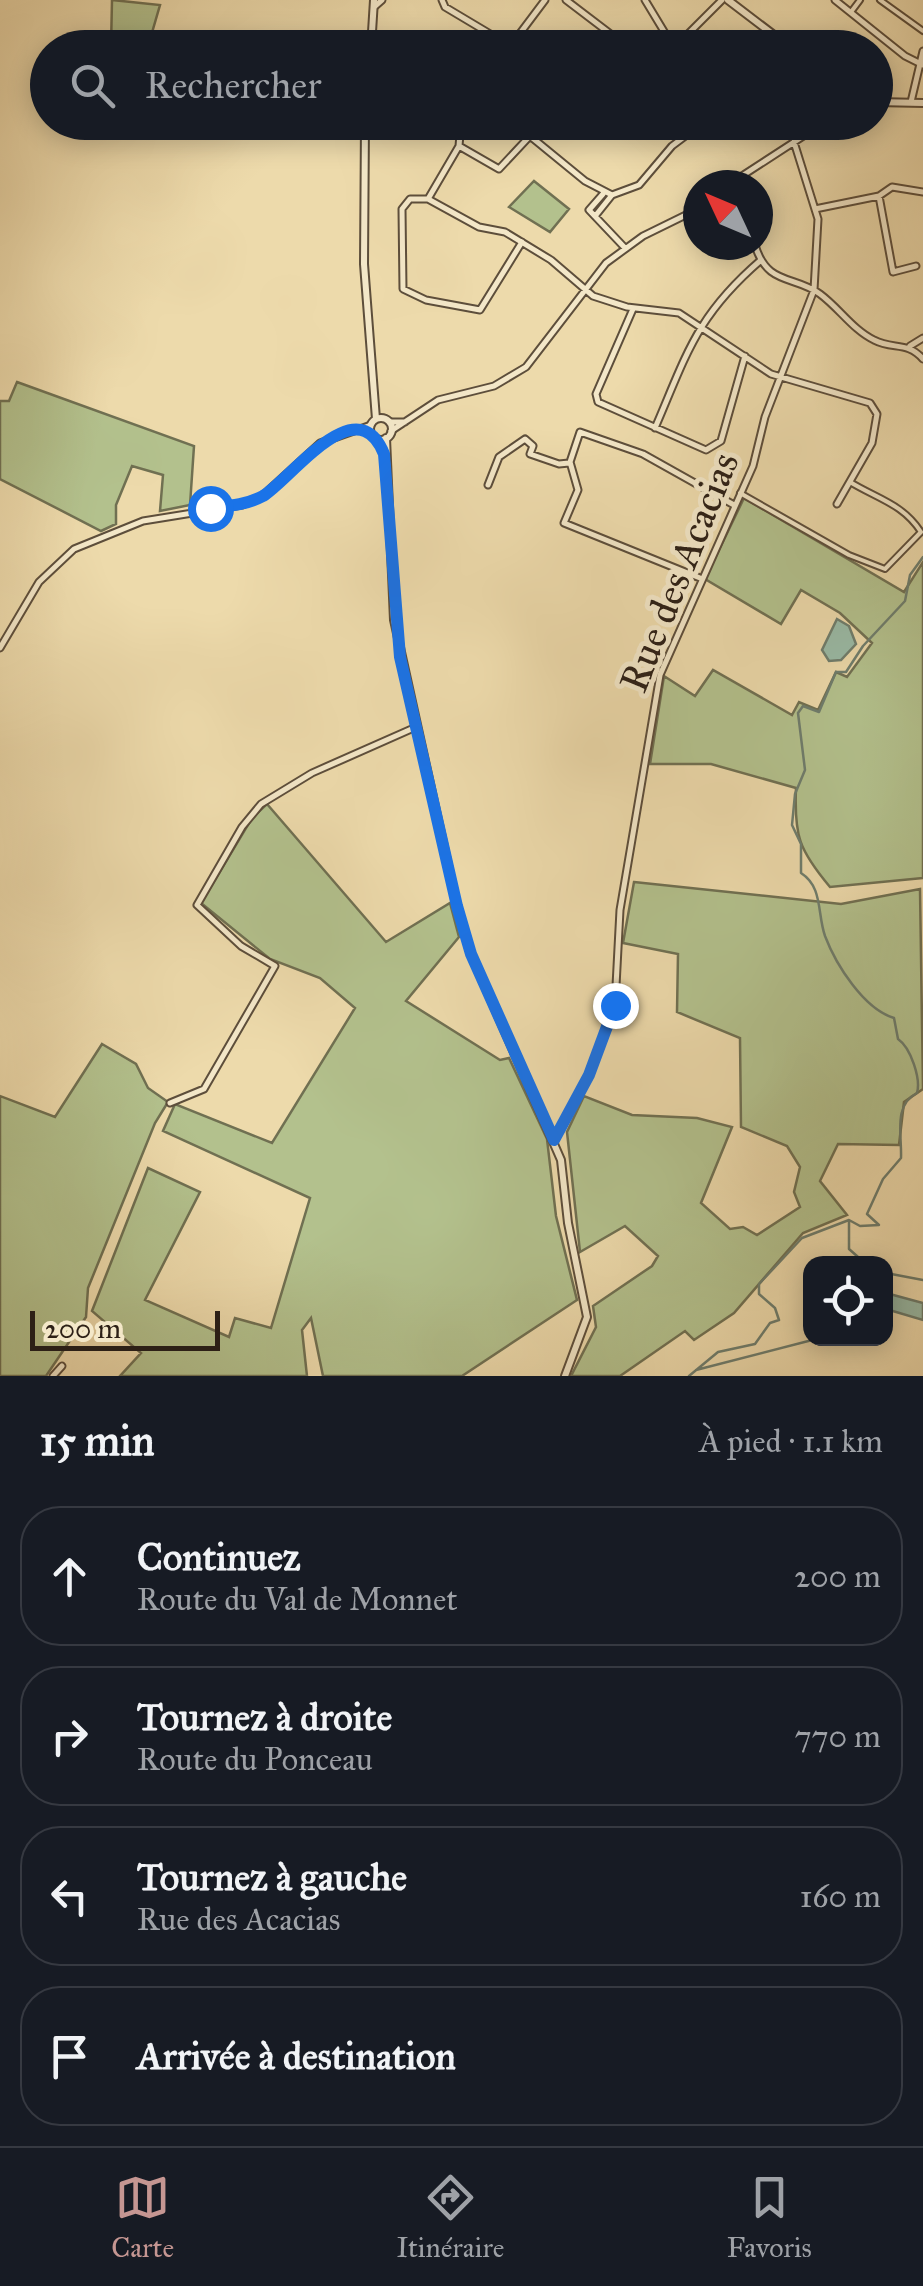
<!DOCTYPE html>
<html lang="fr">
<meta charset="utf-8">
<style>
body{margin:0;font-family:"IM FELL Great Primer",serif;background:#242831;color:#f1f3f6}
.controls{position:absolute;right:30px;bottom:30px;display:grid;overflow:hidden;border-radius:20px;box-shadow:0 5px 25px #0003}
.controls button{width:90px;height:90px;display:grid;place-items:center;padding:0;border:0;border-bottom:2px solid #363941;background:#171b24;color:#f1f3f6;font:50px sans-serif}
.compass{position:absolute;left:683px;top:170px;width:90px;height:90px;border-radius:50%;background:#171b24;box-shadow:0 5px 25px #0003;rotate:314deg}
.scale{position:absolute;left:30px;bottom:25px;width:190px;box-sizing:border-box;padding-left:10px;border:5px solid #2d2016;border-top:0;font-size:28px;line-height:35px;white-space:nowrap;color:#2d2016;-webkit-text-stroke:8px #f3e7c8;paint-order:stroke}
.stop{position:absolute;width:30px;height:30px;margin:-22px;border:8px solid #1a73e8;border-radius:50%;background:#fff}
.stop.end{background:#1a73e8;border-color:#fff;box-shadow:0 2px 10px #0008}
.list{margin:0;padding:0;list-style:none}
h2{display:flex;justify-content:space-between;align-items:center;height:130px;margin:0;padding:0 40px;font-size:42px}
h2 small{font-size:32px;font-weight:400;color:#9ea1a6}
.list li{display:grid;grid-template-columns:65px 1fr auto;gap:30px;align-items:center;box-sizing:border-box;height:140px;margin:0 20px 20px;padding:0 20px;border:2px solid #363941;border-radius:40px}
.list b{display:block;font-size:38px;white-space:nowrap}
.list p{margin:0;font-size:32px;white-space:nowrap;color:#9ea1a6}
.list em{font-size:32px;font-style:normal;color:#9ea1a6}
.icon{flex:none;width:55px;height:55px;fill:none;stroke:currentColor;stroke-width:2;stroke-linecap:round;stroke-linejoin:round}
.map{position:relative;flex:none;width:923px;height:1376px;overflow:hidden}
.search{position:absolute;background:#171b24;box-shadow:0 5px 25px #0003;left:30px;right:30px;top:30px;height:110px;display:flex;align-items:center;gap:25px;box-sizing:border-box;padding:0 35px;border-radius:55px;color:#9ea1a6;font-size:38px}
.sheet{height:770px;background:#171b24}
nav{display:flex;justify-content:space-around;align-items:center;box-sizing:border-box;height:140px;border-top:2px solid #363941;background:#171b24;font-size:28px;color:#9ea1a6}
nav a{display:grid;justify-items:center;gap:5px}
nav .on{color:#c59692}
.map>svg:first-child{display:block}
</style>
<div class="map">
<svg width="923" height="1376" viewBox="0 0 923 1376">
<rect width="100%" height="100%" fill="#eddaab"/>
<filter id="stains"><feTurbulence type="fractalNoise" baseFrequency=".002" numOctaves="4"/><feColorMatrix values="0 0 0 0 .2 0 0 0 0 .09 0 0 0 0 .02 0 0 0 .5 -.17"/></filter>
<radialGradient id="worn" r=".72"><stop offset=".6" stop-color="#630" stop-opacity="0"/><stop offset="1" stop-color="#630" stop-opacity=".3"/></radialGradient>
<!-- green -->
<path fill="#b3c18d" stroke="#707052" stroke-width="2.5" d="M112 0 160 5 149 43 170 47H111Z
M534 181 569 209 550 232 509 207Z
M17 382 194 446 190 505 160 511 163 475 132 466 116 505V524L101 531 0 479V401H9Z
M744 498 904 592 923 562V878L830 887C799 850 794 836 796 788L711 764H650L664 676 695 696 713 670 792 715 799 702 818 710 836 672 847 677 872 643 840 613 801 590 781 624 705 579Z
M267 804 386 942 450 903 459 937 406 1001 500 1060 509 1058 547 1139 556 1216 577 1300 462 1376H323L311 1318 302 1330 307 1376H120L141 1353 92 1311 148 1168 200 1192 145 1300 229 1337 235 1318 271 1328 310 1198 163 1131 175 1104 272 1143 355 1008 320 978 270 959 201 903 252 818Z
M634 882 841 904 920 889 923 1089 904 1102 899 1145 838 1144 820 1181 847 1215 803 1233 734 1313 694 1340 685 1331 620 1376H571L596 1327 593 1306 652 1266 658 1256 625 1226 580 1252 567 1132 584 1096 632 1115 697 1118 732 1127 701 1203 730 1229 743 1227 757 1235 800 1207 794 1192 800 1167 787 1146 741 1127 740 1038 677 1012 678 954 623 943Z
M102 1044 136 1064 148 1088 168 1102 155 1123 88 1288 86 1317 46 1376H0V1096L55 1117Z"/>
<!-- water -->
<path fill="#99bba7" stroke="#6e7d6d" stroke-width="2.5" d="M837 619 849 626 856 644 841 660 829 661 822 650Z
M886 1293 923 1303V1320L886 1309Z"/>
<g fill="none" stroke-linecap="round" stroke-linejoin="round">
<!-- stream -->
<path stroke="#6e7d6d" stroke-width="2.5" d="M849 1221V1249L866 1264
M886 1273 923 1280
M696 1370 820 1338
M689 1376 718 1352 755 1344 770 1323 779 1320 775 1308 759 1294V1284L802 1238 849 1220 860 1226 879 1225 867 1214 883 1179 901 1158C902 1135 893 1105 917 1093 921 1079 911 1048 898 1039L894 1018C864 1009 836 965 825 936 817 913 823 887 801 873V844L792 825 795 794 805 770 798 713 803 706 819 712 836 672H846L863 646 905 601 910 575 923 557"/>
<!-- pedestrian casing -->
<g stroke="#5d4e3b" stroke-width="8">
<path id="pedestrian" d="M880 0 923 31
M851 12 860 0
M740 493 849 555 885 569 921 532C903 504 878 499 850 482"/>
</g>
<!-- minor casing -->
<g stroke="#5d4e3b" stroke-width="9">
<path id="minor" d="M442 0 445 7 507 44 515 40 545 0
M566 0 612 35 639 48
M645 0 674 48
M835 0 905 56 923 65
M374 7 382 0
M603 48 612 35
M657 48 685 37 722 0
M911 102 923 51
M530 136 585 181 612 195 639 185 672 146 704 122
M459 146 499 169 543 122
M728 185 825 122
M603 194 589 210 625 248
M879 196 893 272 916 266
M428 199 459 146 461 122
M815 209 879 196 892 187 923 192
M596 215 612 195
M522 242 480 310 426 300 403 289 402 209 410 199H428L479 227 505 232 551 260 593 296 627 307 679 313 771 374 870 403 877 414 872 443 837 504
M755 245C767 286 794 275 820 294 839 308 853 330 874 340 893 350 907 341 923 359
M633 309 596 394 598 402 706 450 721 441 745 356
M910 346 923 338
M389 422H405
M655 428C687 354 696 316 761 260
M391 431 438 400 494 386 526 367 606 263 643 236 698 209
M488 485 499 457 525 439 533 446 530 454 559 464 569 463
M700 578 564 523 578 490 570 462 580 432 643 454 734 505
M0 648 39 582 74 549 143 521 242 505 260 498 320 443 371 425
M170 1103 204 1089 275 966 241 946 197 905 242 827 261 804 312 773 416 727
M555 1140 589 1075 615 1005 620 910 660 675 753 466 765 417 814 290 818 219 794 142
M53 1376 62 1366"/>
</g>
<!-- tertiary casing -->
<g stroke="#5d4e3b" stroke-width="10">
<path id="tertiary" d="M728 0 791 48
M371 48 374 0
M876 102 923 103
M365 122 364 264 376 419
M370 429a11 11 0 1 1 22 0a11 11 0 1 1-22 0Z
M386 438 394 620 457 906 471 954 561 1160 568 1223 587 1317 565 1376"/>
</g>
<!-- pedestrian -->
<use href="#pedestrian" stroke="#f3e7c8" stroke-width="4"/>
<!-- minor -->
<use href="#minor" stroke="#f3e7c8" stroke-width="5"/>
<!-- tertiary -->
<use href="#tertiary" stroke="#f3e7c8" stroke-width="6"/>
</g>
<g fill="none" stroke-linecap="round" stroke-linejoin="round">
<!-- route -->
<path stroke="#1a73e8" stroke-width="12" d="M210 508C229 506 246 505 263 496 290 480 357 386 384 454L400 657 457 906 471 954 554 1140 589 1075 615 1005"/>
</g>
<g text-anchor="middle" dominant-baseline="central" stroke-width="10" stroke-linejoin="round" paint-order="stroke">
<!-- street labels -->
<g font-size="40" fill="#2d2016" stroke="#f3e7c8">
<text transform="translate(679 572) rotate(-68)">Rue des Acacias</text>
</g>
</g>
<rect width="100%" height="100%" filter="url(#stains)"/>
<rect width="100%" height="100%" fill="url(#worn)"/>
</svg>
<div class="controls">
<button><svg class="icon" aria-label="locate" viewBox="0 0 24 24"><circle cx="12" cy="12" r="6"/><path d="M12 2v4M12 18v4M2 12h4M18 12h4"/></svg></button>
</div>
<svg class="compass" viewBox="-18 -18 36 36"><path d="M0-13l5 13h-10z" fill="#e53935"/><path d="M0 13l5-13h-10z" fill="#9ea1a6"/></svg>
<div class="scale">200 m</div>
<div class="stop" style="left:210px;top:508px"></div>
<div class="stop end" style="left:615px;top:1005px"></div>
<div class="search"><svg class="icon" aria-label="search" viewBox="0 0 24 24"><circle cx="10" cy="10" r="6"/><path d="M15 15l6 6"/></svg>Rechercher</div>
</div>
<section class="sheet">
<h2>15 min<small>À pied · 1.1 km</small></h2>
<ul class="list">
<li><svg class="icon" aria-label="ahead" viewBox="0 0 24 24"><path d="M12 20V5M6 11l6-6 6 6"/></svg><div><b>Continuez</b><p>Route du Val de Monnet</p></div><em>200 m</em></li>
<li><svg class="icon" aria-label="right" viewBox="0 0 24 24"><path d="M7 20v-9h11M14 6l5 5-5 5"/></svg><div><b>Tournez à droite</b><p>Route du Ponceau</p></div><em>770 m</em></li>
<li><svg class="icon" aria-label="left" viewBox="0 0 24 24"><path d="M17 20v-9H6M10 6l-5 5 5 5"/></svg><div><b>Tournez à gauche</b><p>Rue des Acacias</p></div><em>160 m</em></li>
<li><svg class="icon" aria-label="arrive" viewBox="0 0 24 24"><path d="M6 21V4h12l-3 4 3 4H6"/></svg><div><b>Arrivée à destination</b></div></li>
</ul>
</section>
<nav>
<a class="on"><svg class="icon" aria-label="map" viewBox="0 0 24 24"><path d="M3 6l6-2 6 2 6-2v14l-6 2-6-2-6 2zM9 4v14M15 6v14"/></svg>Carte</a>
<a><svg class="icon" aria-label="directions" viewBox="0 0 24 24"><path d="M12 3l9 9-9 9-9-9zM9 14v-3h6M13 9l2 2-2 2"/></svg>Itinéraire</a>
<a><svg class="icon" aria-label="saved" viewBox="0 0 24 24"><path d="M7 4h10v16l-5-4-5 4z"/></svg>Favoris</a>
</nav>
